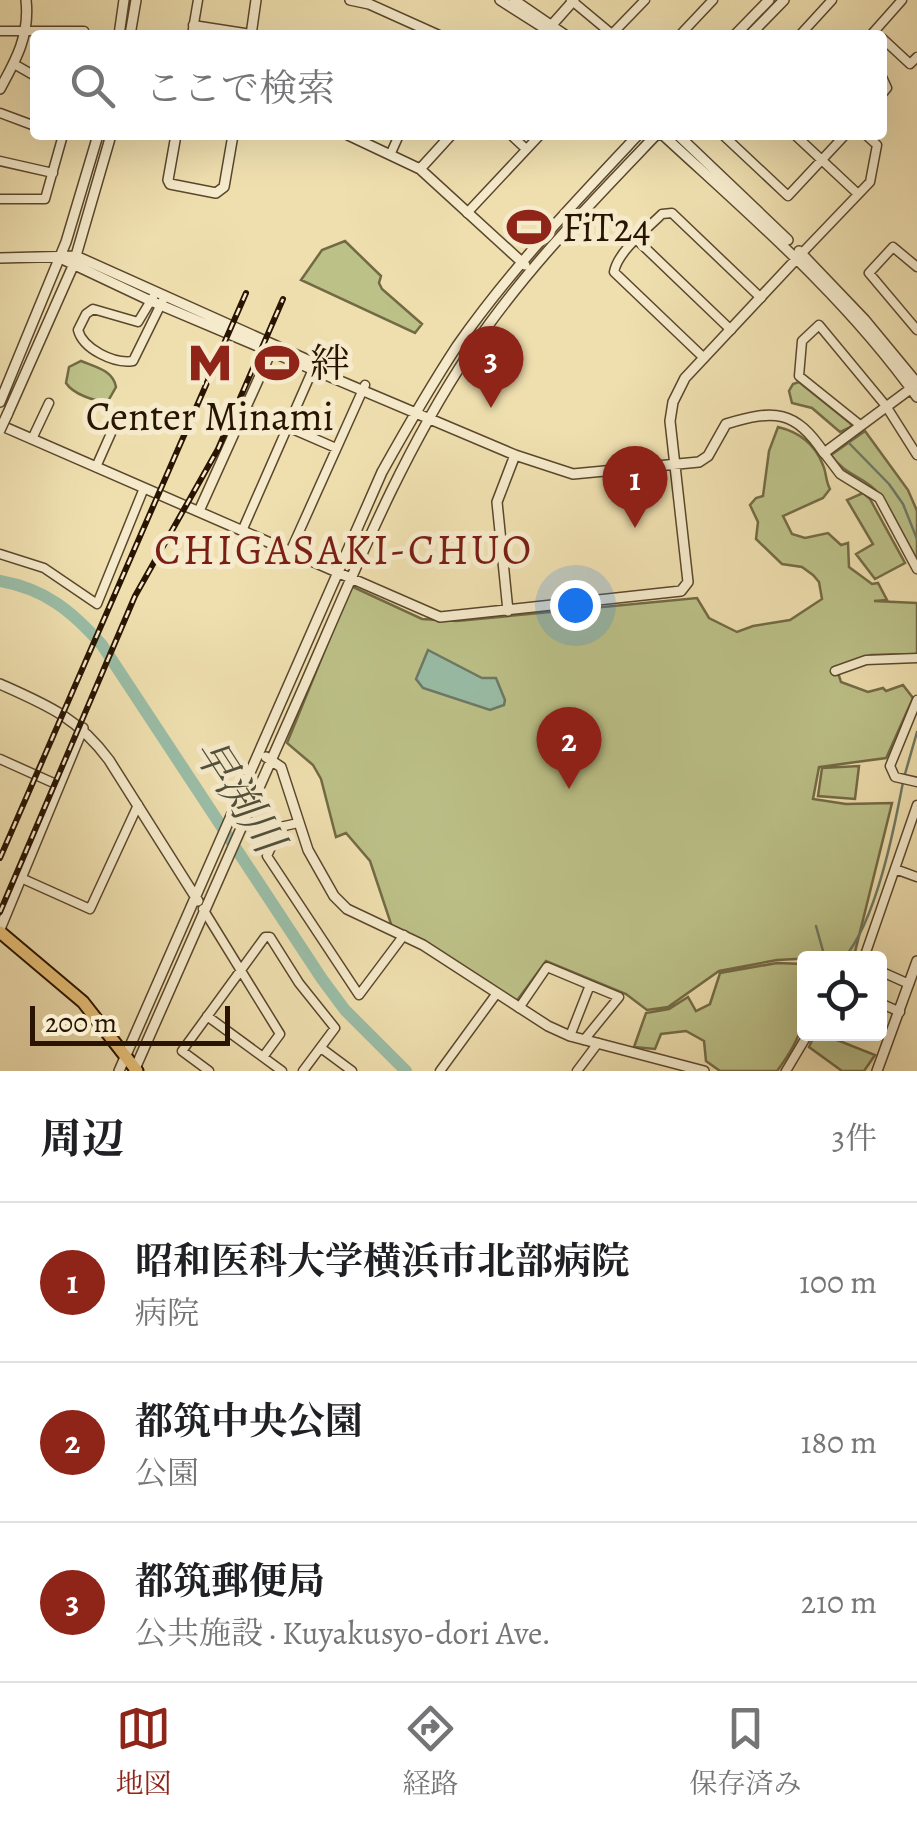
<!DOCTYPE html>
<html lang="ja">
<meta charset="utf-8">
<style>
body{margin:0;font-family:Alegreya,"Noto Serif JP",serif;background:#f6f6f6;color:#202124}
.controls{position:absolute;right:30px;bottom:30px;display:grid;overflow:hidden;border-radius:10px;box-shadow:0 10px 40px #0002}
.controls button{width:90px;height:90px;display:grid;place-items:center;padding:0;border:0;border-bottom:2px solid #e0e0e0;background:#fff;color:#202124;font:50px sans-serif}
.scale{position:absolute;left:30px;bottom:25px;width:200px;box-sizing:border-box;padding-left:10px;border:5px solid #281401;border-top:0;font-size:28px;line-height:35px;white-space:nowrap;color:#281401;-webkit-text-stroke:8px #f5eacb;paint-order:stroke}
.you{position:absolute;left:575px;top:605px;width:35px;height:35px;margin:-25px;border:8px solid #fff;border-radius:50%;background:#1a73e8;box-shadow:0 0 0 15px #1a73e833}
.badge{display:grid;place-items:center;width:65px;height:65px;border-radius:50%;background:#8f2418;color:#fff;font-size:32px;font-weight:700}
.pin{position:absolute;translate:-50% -82px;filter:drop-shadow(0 2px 5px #0008)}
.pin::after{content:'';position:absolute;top:52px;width:35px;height:30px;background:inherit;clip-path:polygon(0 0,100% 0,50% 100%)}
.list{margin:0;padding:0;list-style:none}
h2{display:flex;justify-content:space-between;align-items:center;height:130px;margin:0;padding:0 40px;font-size:42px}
h2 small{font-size:32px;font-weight:400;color:#757577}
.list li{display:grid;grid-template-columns:65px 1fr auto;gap:30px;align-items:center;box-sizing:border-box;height:160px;padding:0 40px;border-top:2px solid #e0e0e0}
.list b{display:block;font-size:38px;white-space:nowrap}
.list p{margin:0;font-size:32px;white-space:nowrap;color:#757577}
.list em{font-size:32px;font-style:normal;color:#757577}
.icon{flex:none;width:55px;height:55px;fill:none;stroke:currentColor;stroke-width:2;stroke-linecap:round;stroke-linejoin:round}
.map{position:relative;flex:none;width:917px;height:1071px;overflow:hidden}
.search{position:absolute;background:#fff;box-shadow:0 10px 40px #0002;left:30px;right:30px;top:30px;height:110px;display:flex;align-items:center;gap:25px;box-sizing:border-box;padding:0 35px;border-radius:10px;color:#757577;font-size:38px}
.sheet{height:610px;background:#fff}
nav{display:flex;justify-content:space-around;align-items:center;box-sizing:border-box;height:140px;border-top:2px solid #e0e0e0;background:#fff;font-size:28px;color:#757577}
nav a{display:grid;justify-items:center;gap:5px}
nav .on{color:#8f2418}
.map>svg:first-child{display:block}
</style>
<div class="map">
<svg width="917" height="1071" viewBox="0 0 917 1071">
<rect width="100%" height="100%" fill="#efdfaf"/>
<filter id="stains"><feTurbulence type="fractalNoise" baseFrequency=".002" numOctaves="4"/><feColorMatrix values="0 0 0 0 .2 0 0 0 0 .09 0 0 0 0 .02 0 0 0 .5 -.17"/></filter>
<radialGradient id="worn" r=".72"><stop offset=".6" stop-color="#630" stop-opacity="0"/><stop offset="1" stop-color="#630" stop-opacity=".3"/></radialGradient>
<!-- green -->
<path fill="#bcc188" stroke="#726a44" stroke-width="2.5" d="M345 241 381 276 379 283 382 289 422 324 415 333 301 280 322 250Z
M81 361C95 367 113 370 116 387L108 401C95 402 73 394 66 383L69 367Z
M799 382 850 423 852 426 840 432 812 408 792 403 789 391 793 384Z
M778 427C799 432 815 444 823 465 827 474 825 480 830 489L823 498 783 516 792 534 805 538 828 533 841 545 848 543 849 567 872 584 878 583 887 600 874 601 917 603V654L871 655 836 667 841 682 868 692 883 688 886 691 903 685 913 698 888 754 886 758 819 767 813 799 846 804 892 803 854 956 777 960 719 971 668 1007 647 1010 626 994 546 961 516 1002 392 927 370 861 346 833 336 837 321 779 313 765 287 743 351 586 422 619 457 621 697 598 709 618 737 632 753 626 790 620 822 599 819 582 813 575 802 567 782 564 756 539 758 522 750 505 756 498 763 496 769 451Z
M865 431 908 490 917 511V564C905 542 895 514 879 494 865 476 846 477 831 455Z
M863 493 870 499 905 563 875 579 856 554 873 544 847 500Z
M859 766 855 799 818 796 822 768Z
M777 963 804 964C805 1015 809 1028 777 1071H720L706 1061 704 1041 686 1031 661 1034 655 1049 634 1047 646 1013 669 1009 688 997 696 1011 710 1004 720 973Z
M815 1034H822L875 1055 864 1071H842L809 1047Z"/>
<!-- water -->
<path fill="#9abda7" stroke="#6c7965" stroke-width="2.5" d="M428 650 482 678H496L505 700 504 705 490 710 423 688 416 679Z"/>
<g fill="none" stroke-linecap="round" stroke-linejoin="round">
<!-- stream -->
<path stroke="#6c7965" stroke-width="2.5" d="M847 441 889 484 903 504 917 539
M905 774 917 732
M816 926 825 958
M844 958C876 921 894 830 903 782
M781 1071 786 1064"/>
<!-- river -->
<path stroke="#9abda7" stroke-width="12" d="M0 581C45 589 72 611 102 645L322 979 345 1010 406 1071"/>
<!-- minor casing -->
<g stroke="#5a472c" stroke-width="11">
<path id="minor" d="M571 0 613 35
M193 25 251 34
M0 31H84L83 35
M612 34 645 0
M192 35 198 0
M680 35 713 0
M800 35 832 0
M871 35 902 0
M882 38 910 64 917 57
M14 64 35 76
M882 77 887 88 882 94
M0 113 35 126
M511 135 526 149
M723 135 788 196 845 135
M795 135 858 194
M391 153 399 135
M0 161 53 173
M0 199H45L63 135
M467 213 540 135
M637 240 731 330
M802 253 870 182 877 145 866 135
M917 267 893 247 869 273 917 330
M153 297 138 322 93 309 86 314 78 330C83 349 114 364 133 361L165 296
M704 358 614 272C618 251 647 229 662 214L672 213 761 298
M246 409 336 448
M860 425 799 376 802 341 819 325 886 406 917 455
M32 439 49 403
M824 453 840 474 879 498 917 569
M96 467 112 431
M242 531 313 369
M290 552 365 385
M0 554 44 568 97 604 144 488
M835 671 866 660 917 658
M917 700 890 766 895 777 917 782
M0 759 58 785
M298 823 280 827 267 856 359 995 404 935
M895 869 917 877
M21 878 90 909 138 805
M203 909 280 1034 263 1057
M864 958 917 805
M880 971 909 984
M880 1003 900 1012
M519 1008 547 967 590 985 570 1036
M207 1016 282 1071
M584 1040 619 997 590 985
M321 1048 352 1071
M209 1071 182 1051 265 937H270L299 983 335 1028 303 1071
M440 1071 497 993
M577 1071 598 1043
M786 1071 808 1034"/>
</g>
<!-- tertiary casing -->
<g stroke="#5a472c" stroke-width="12">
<path id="tertiary" d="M350 0 369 4 438 35
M500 0 555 35
M514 0 565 35
M119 35 124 0
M130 35 136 0
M251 35 256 0
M543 35 574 0
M735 35 769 0
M750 35 784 0
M0 89C16 60 30 35 26 0
M176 135 168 180 170 184 216 193 224 187 233 135
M348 135 420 169 525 265
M663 135C753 218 845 296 917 397
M678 135 788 240
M420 169 451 135
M799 251 865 320 917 383
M0 258 76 256 328 369
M60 258 151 301 515 455 573 474 699 462 708 456 726 424C775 409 795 410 824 453L917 384
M0 402 66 242 98 135
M7 415 73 266 111 135
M0 425 440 617 681 591 688 582 670 421 673 402 685 378 802 253
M199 511 273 347
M508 611 497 502 515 455
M0 684C47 705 77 717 109 760L198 901
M266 757 281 767 308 850 334 896 347 909 423 945 548 1026 570 1036 704 1071
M0 929 83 728
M119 1071 382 472C406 429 430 387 457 346 510 270 575 202 638 135
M134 1071C190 942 248 813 305 684 355 570 400 457 469 353 522 273 590 204 656 135
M877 1071 917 961"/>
</g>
<!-- primary casing -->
<g stroke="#281401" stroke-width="15">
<path id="primary" d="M0 932 83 1002 137 1071"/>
</g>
<!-- minor -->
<use href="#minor" stroke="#f5eacb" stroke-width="8"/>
<!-- tertiary -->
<use href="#tertiary" stroke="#f5eacb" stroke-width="9"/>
<!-- primary -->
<use href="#primary" stroke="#e8c078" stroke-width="11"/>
<!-- rail casing -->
<g stroke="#281401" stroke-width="6">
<path id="rail" d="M0 858 246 293
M0 912 135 596 218 449 283 299"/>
</g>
<!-- rail -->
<use href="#rail" stroke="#f5eacb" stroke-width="2.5" stroke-dasharray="8" stroke-linecap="butt"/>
<!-- tertiary-bridge casing -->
<g stroke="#5a472c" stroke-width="12" stroke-linecap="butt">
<path id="tertiary-bridge" d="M0 430 7 415"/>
</g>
<!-- tertiary-bridge -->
<use href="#tertiary-bridge" stroke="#f5eacb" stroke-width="9"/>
</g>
<!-- icons -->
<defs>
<g id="stadium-bare" transform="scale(3.45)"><path d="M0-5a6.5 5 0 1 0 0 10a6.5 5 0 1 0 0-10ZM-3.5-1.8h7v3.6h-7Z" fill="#8f2418" stroke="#f5eacb" stroke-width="2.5" paint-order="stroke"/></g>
<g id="metro-bare" transform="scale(3.45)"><path d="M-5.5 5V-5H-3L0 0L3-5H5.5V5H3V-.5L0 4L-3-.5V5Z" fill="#8f2418" stroke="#f5eacb" stroke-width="2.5" paint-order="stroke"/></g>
</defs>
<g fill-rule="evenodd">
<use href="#stadium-bare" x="529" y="227"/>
<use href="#metro-bare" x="210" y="363"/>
<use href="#stadium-bare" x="277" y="363"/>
</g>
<g text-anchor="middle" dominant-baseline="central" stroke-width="10" stroke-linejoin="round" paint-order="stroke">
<!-- poi labels -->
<g font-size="40" fill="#281401" stroke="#f5eacb" text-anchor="start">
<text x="562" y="227">FiT24</text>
<text x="310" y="363">絆</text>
<text x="210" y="416" text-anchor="middle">Center Minami</text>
</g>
<!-- neighbourhood labels -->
<g font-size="42" letter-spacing="2.5" fill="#7a1f14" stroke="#f5eacb">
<text x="344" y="549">CHIGASAKI-CHUO</text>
</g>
<!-- water labels -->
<g font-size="42" font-style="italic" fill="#504f3b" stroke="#f5eacb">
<text transform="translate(239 795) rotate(57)">早渕川</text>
</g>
</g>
<rect width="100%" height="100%" filter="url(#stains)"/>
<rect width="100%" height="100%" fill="url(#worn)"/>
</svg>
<div class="controls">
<button><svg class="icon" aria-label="locate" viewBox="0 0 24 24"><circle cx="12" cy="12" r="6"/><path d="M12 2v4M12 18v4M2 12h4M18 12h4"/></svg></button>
</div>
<div class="scale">200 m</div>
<div class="you"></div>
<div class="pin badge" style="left:635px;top:528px">1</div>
<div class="pin badge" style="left:569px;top:789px">2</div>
<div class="pin badge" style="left:491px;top:408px">3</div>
<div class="search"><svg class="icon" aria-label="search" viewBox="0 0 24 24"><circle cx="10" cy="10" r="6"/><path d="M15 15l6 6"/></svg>ここで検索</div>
</div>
<section class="sheet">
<h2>周辺<small>3件</small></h2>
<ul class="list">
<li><span class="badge">1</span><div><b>昭和医科大学横浜市北部病院</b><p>病院</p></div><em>100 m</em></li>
<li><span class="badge">2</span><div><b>都筑中央公園</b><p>公園</p></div><em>180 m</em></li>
<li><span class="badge">3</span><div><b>都筑郵便局</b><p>公共施設 · Kuyakusyo-dori Ave.</p></div><em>210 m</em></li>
</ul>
</section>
<nav>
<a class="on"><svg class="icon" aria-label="map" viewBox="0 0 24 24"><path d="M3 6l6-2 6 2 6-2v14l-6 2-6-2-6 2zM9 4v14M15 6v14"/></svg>地図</a>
<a><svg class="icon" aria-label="directions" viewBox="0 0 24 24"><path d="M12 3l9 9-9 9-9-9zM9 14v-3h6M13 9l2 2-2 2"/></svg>経路</a>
<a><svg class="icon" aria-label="saved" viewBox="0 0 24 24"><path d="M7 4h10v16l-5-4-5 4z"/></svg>保存済み</a>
</nav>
